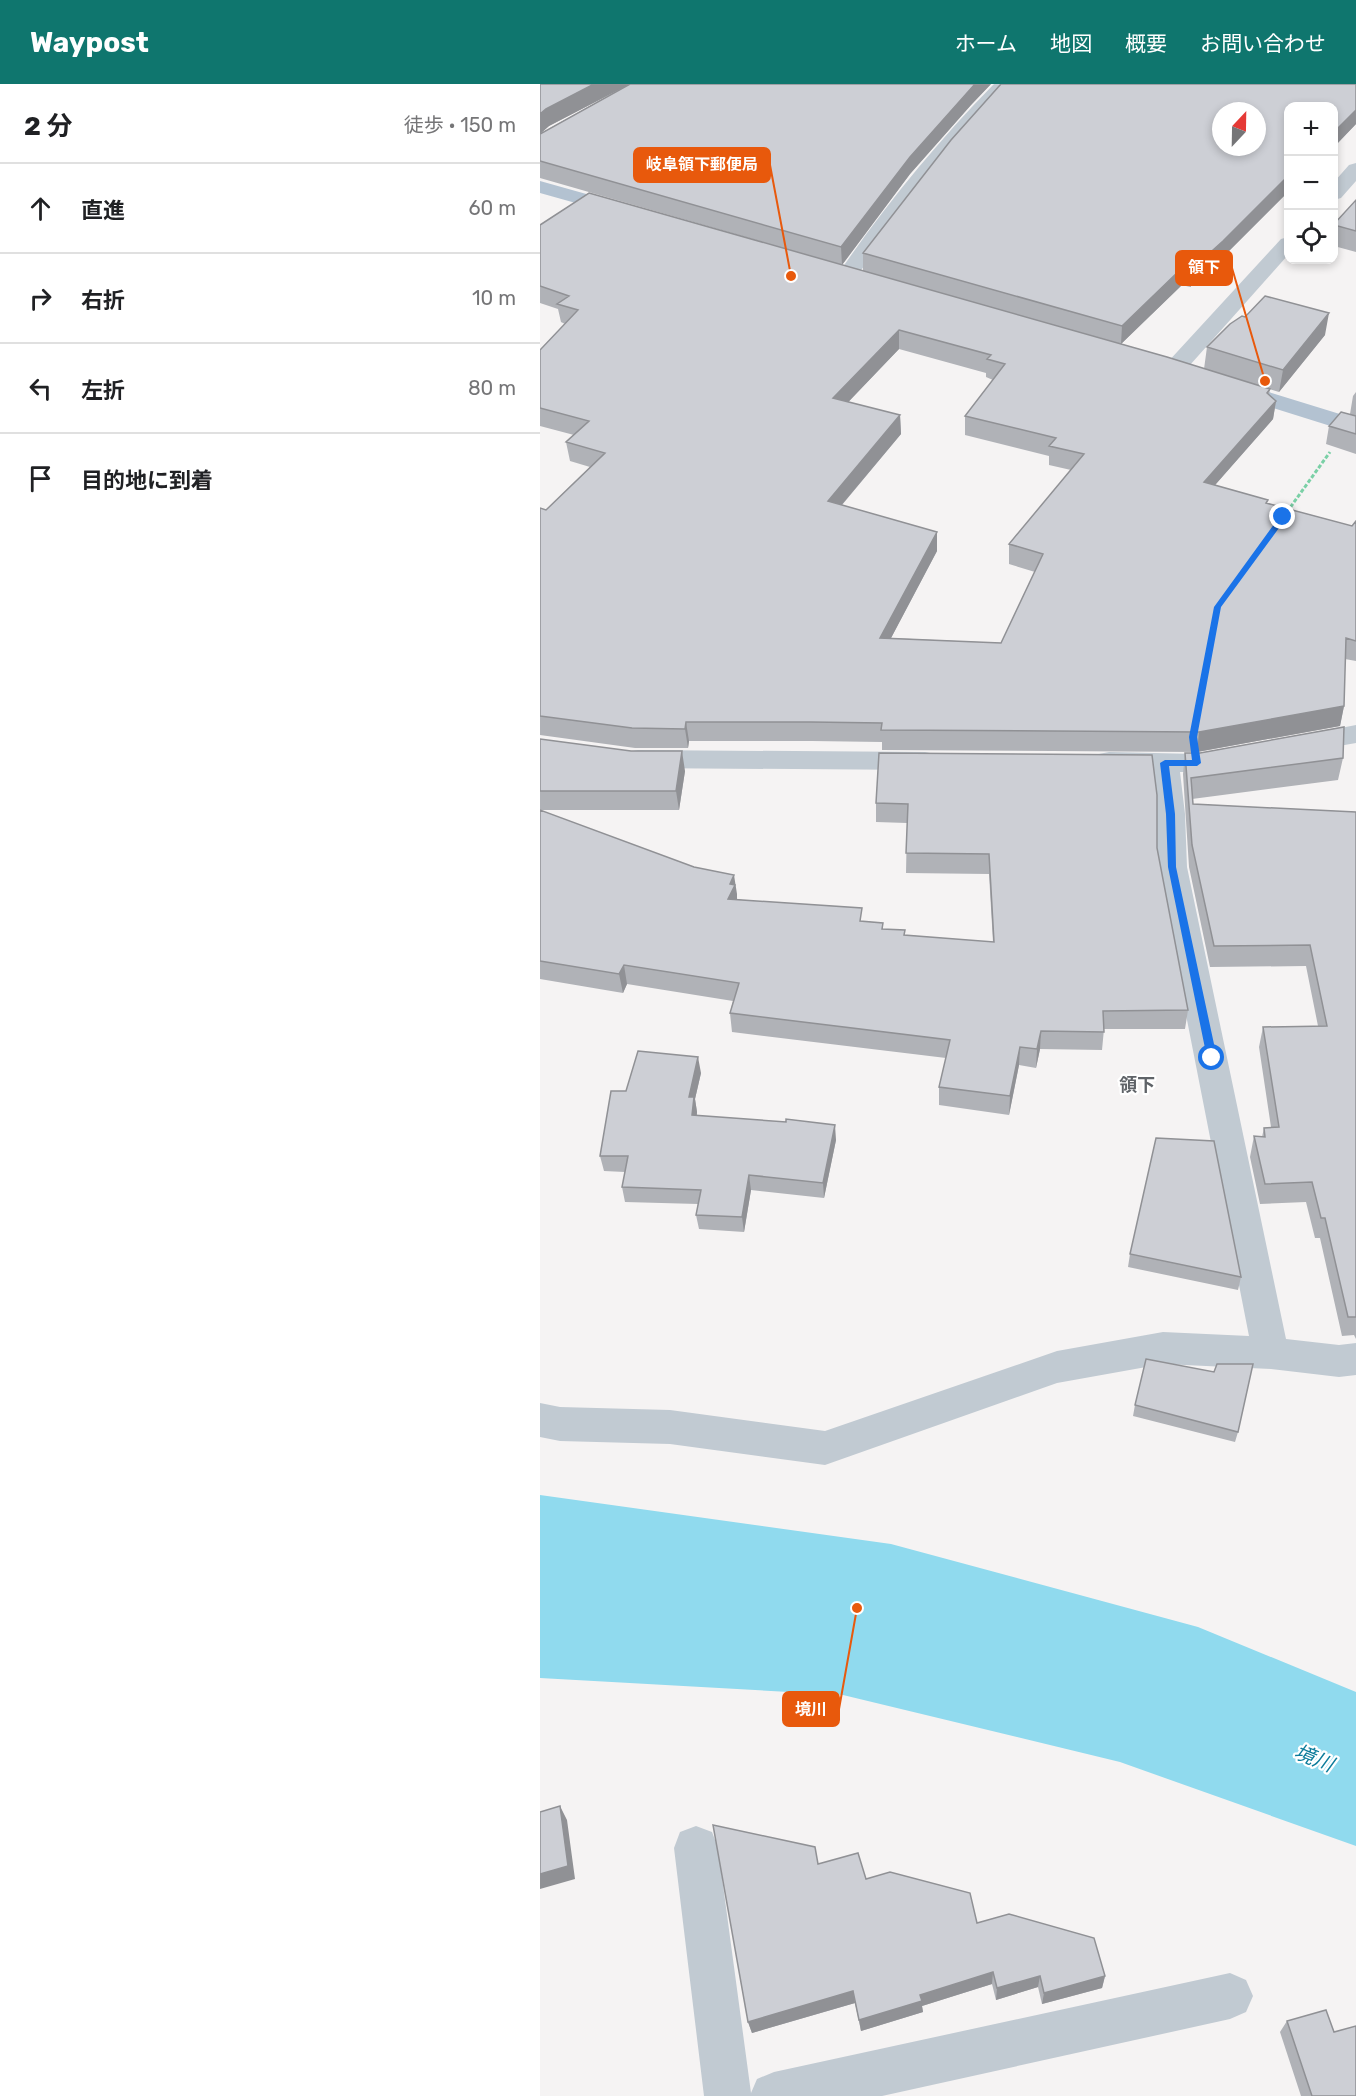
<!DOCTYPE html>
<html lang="ja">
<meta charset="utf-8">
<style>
body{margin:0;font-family:Rubik,"Noto Sans JP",sans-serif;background:#f6f6f6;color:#202124}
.controls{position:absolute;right:18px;top:18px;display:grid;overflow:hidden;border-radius:12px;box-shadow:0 3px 9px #0003}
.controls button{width:54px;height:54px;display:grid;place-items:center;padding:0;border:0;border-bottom:2px solid #e0e0e0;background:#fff;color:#202124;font:30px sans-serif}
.compass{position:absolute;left:672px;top:18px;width:54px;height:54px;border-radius:50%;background:#fff;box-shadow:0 3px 9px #0003;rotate:22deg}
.stop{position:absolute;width:18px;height:18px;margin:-14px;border:4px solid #1a73e8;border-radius:50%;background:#fff}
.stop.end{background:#1a73e8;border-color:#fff;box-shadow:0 2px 6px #0008}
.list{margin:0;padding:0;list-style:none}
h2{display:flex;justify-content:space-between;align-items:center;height:78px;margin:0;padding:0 24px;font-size:26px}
h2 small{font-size:20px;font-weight:400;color:#757577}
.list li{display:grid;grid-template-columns:39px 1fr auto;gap:18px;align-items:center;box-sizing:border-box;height:90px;padding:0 24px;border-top:2px solid #e0e0e0}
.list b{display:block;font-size:22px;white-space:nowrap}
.list em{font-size:20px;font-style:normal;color:#757577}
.icon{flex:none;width:33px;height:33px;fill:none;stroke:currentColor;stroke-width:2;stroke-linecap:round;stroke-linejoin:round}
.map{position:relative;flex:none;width:816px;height:2012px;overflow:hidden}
header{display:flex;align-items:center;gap:36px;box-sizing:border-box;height:84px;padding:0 30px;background:#0f766e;color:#fff}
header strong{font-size:28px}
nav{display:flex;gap:33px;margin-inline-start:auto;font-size:21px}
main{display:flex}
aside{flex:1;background:#fff}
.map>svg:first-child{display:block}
</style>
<header>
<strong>Waypost</strong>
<nav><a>ホーム</a><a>地図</a><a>概要</a><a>お問い合わせ</a></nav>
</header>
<main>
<aside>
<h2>2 分<small>徒歩 · 150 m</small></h2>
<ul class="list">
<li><svg class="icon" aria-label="ahead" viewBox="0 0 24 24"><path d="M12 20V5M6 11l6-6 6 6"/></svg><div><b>直進</b></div><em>60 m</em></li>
<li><svg class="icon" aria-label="right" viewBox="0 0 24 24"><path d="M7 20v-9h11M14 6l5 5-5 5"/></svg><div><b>右折</b></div><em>10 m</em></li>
<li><svg class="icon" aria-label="left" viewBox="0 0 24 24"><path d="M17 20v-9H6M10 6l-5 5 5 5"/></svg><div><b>左折</b></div><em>80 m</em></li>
<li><svg class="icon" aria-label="arrive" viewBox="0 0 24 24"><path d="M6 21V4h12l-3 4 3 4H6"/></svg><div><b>目的地に到着</b></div></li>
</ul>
</aside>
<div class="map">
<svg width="816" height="2012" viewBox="0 0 816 2012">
<rect width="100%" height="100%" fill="#f5f3f3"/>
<!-- water -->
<path fill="#90daee" d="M0 1411 351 1460 658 1543 816 1608V1762L580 1678 303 1611 0 1594Z"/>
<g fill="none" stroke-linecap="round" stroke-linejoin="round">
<!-- path -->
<path stroke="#7ad0a6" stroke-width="3" stroke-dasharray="4 2" stroke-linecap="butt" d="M747 428 790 368"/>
<!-- minor -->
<path fill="#c1cad2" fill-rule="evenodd" d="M454 0H473L409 72 315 194H301L298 190C344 123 397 58 454 0Z
M816 79V97L801 114 794 116V98L809 81Z
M748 153V171L642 290H626L623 285 626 280 741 155Z
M816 641V659L759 669 749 666 745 660 749 654Z
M687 664 697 666 701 673 697 680 657 688H640L645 730 647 783 746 1255 799 1261 816 1259V1291L799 1293 731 1285 623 1280 517 1299 285 1381 130 1360 20 1357 0 1353V1319L20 1323 130 1326 285 1347 517 1267 623 1248 709 1252 617 783V730L612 687 559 684 555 677 559 670 569 668 657 670Z
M98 666 385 668 395 670 399 677 395 684 385 686 98 684 88 682 84 675 88 668Z
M156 1742 172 1748 178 1764 211 2009 217 1995 234 1988 690 1889 706 1896 713 1912 706 1928 690 1935 342 2012H164L134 1764 140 1748Z"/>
<!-- major -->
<path fill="#b3c2d1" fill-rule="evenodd" d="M0 97 89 122 92 126 89 130 82 132 0 109Z
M693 297 816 335V350L685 309 682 304 685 299Z"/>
</g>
<!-- wall -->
<path fill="#b0b2b7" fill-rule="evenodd" d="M0 0H451L431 21 370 90 302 181 323 187V169L411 56 461 0H816V40L794 63V22H748V108L681 175 650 203 642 201 581 260 529 245 627 273 730 305 729 311 736 317 733 335 675 401 728 416 727 419 812 442 816 437V577L805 575 804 622 800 642 657 668 342 666V658L272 657H149L148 664H95L0 651V424L6 426 50 383 30 377 26 358 34 351 0 342V266L25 240 21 238 18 225 0 219V141L49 109 265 170 0 94ZM86 2 1 49 9 42ZM681 27H717V63H681ZM359 265 446 289V293L453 296 425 332V351L509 372V381L531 386 469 460V480L495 488 461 559 351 554 397 467V448L302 421 361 350 360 331 308 318Z
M816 116V168L794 162V140Z
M785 251 739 308 664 285 667 263Z
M816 308V370L786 360 789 342 810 330 813 312Z
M0 655 145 687 139 726H0Z
M339 669 617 764 648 926 645 945H564L562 966 500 965 496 984 479 981 469 1031 399 1021V1003L406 974 192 948 190 929 193 917 87 900 83 909 0 895V726L197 810V815L322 837 343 839V845L365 851 453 858 449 790 366 789 367 739 336 738V719Z
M645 669 803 674 798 696 652 715 653 720 816 728V1255L814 1251 802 1252 780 1154H775L766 1118 720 1120 710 1073 714 1052 722 1053 724 1044 731 1043 719 963 723 943 778 942 766 882 670 883 649 783 643 690Z
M161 989 155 1015 157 1028V1032L296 1056 284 1114 211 1106 204 1148 159 1145 156 1131 158 1120 85 1118 82 1103 85 1088 64 1087 60 1072 86 1007Z
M590 1170 701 1193 698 1206 588 1183Z
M674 1288 698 1348 695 1358 593 1332 595 1321Z
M278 1780 326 1795 565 1892 562 1904 502 1920 498 1903 456 1916 452 1900 382 1922 383 1928 321 1947 315 1919 212 1949 208 1938Z
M747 1937 816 2012H761L740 1948Z"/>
<!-- shaded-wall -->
<path fill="#909195" d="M54 0H90L9 42 0 50V30L6 25Z
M435 0H451L431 21 370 90 302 181 301 163 370 73Z
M816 26V40L794 63V48Z
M748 92V108L681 175 650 203 652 185Z
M644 182 642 201 581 260 582 242Z
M789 229 785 251 739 308 743 286Z
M359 246V265L294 333 293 314Z
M736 317 733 335 661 417 664 398Z
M360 331 361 350 289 436 288 417Z
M397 448V467L341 573 340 554Z
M804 622 800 642 657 668 659 648Z
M146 638 149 657 148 664 145 645Z
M142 667 145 687 139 726 136 707Z
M194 791 197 810V820L188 815 190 800Z
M84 881 87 900 83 909 79 890Z
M501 947 500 965 496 984 497 965Z
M480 963 479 981 469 1031 470 1012Z
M158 973 161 989 155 1015 157 1028 155 1047 149 1013Z
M295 1041 296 1056 284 1114 283 1099Z
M209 1091 211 1106 204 1148 202 1133Z
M20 1722 27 1736 35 1795 0 1805V1790Z
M453 1888 452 1900 382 1922 383 1928 321 1947 319 1936 380 1911Z
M500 1892 498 1903 456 1916 457 1904Z
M565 1892 562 1904 502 1920 504 1909Z
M313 1907 315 1919 212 1949 208 1938Z"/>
<!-- building -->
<path fill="#cdcfd5" stroke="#909195" stroke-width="1.5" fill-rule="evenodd" d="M0 0H54L6 25 0 30Z
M90 0H435L370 73 301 163 0 77V50Z
M461 0H816V26L794 48V22H748V92L683 157 652 185 644 182 582 242 323 169 411 56ZM681 27H717V63H681Z
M49 109 627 273 730 305 727 309 736 317 664 398 728 416 726 419 812 442 816 437V557L806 554 804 622 659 648 341 646 342 639 271 638H146L145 645 92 644 0 632V424L6 426 65 369 26 358 49 337 0 324V266L38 226 17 220 29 212 0 202V141ZM359 246 451 271 447 275 465 280 425 332 516 354 509 362 544 370 469 460 503 470 461 559 340 554 397 448 288 417 360 331 293 314Z
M816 116V147L794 141V140Z
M725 212 789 229 743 286 667 263 690 240 702 232 705 233Z
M801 328 816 332V350L789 342Z
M804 643 803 674 651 694 653 720 816 728V1233H808L785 1134H781L772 1098 725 1100 714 1052 725 1053 724 1044 739 1043 723 943 787 942 770 861 674 862 652 761 645 669H660Z
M0 655 91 667H142L136 707H0Z
M339 669 612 671 617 711V764L648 926 563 927 564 948 501 947 497 965 480 963 470 1012 399 1003 410 956 190 929 199 899 84 881 79 890 0 877V726L154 783 194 791 190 800 195 801 188 815 322 824 320 837 343 839 342 845 365 846 364 851 454 858 449 770 366 769 368 720 336 719Z
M98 967 158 973 149 1013H154L152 1031 246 1038V1035L295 1041 283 1099 209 1091 202 1133 156 1131 161 1106 82 1103 88 1072H60L71 1007H86Z
M616 1054 674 1057 701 1193 590 1170Z
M606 1275 674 1288 677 1280H713L698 1348 595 1321Z
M20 1722 28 1782 0 1790V1728Z
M173 1741 275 1763 278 1780 318 1769 326 1795 350 1788 430 1809 437 1839 469 1830 554 1854 565 1892 504 1909 500 1892 457 1904 453 1888 380 1911 382 1917 319 1936 313 1907 208 1938Z
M786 1926 794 1948 816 1942V2012H772L747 1937Z"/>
<!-- route -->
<path fill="#1a73e8" d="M740 432 747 433 681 523 657 653 661 679 657 682H629L635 730 636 783 677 974 672 977 667 974 628 783 626 730 620 679 625 676H652L649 653 674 523Z"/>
<g text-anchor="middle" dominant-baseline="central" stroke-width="4.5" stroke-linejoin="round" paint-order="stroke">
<!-- quarter labels -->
<g font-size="18" font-weight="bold" fill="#5f6368" stroke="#fff">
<text x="597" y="1001">領下</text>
</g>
<!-- near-water labels -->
<g font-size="20" font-style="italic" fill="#0c7c9b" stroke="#fff">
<text transform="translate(774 1674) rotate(22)">境川</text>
</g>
</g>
<!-- callouts -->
<path fill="none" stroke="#e8590c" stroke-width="2" d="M251 192L230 81M725 297L692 184M317 1524L299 1625"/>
<g fill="#e8590c" stroke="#fff" stroke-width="2">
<circle cx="251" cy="192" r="6"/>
<circle cx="725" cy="297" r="6"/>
<circle cx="317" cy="1524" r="6"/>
</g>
<g fill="#e8590c" stroke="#e8590c" stroke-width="2">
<rect x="94" y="64" width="136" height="34" rx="6"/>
<rect x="636" y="167" width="56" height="34" rx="6"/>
<rect x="243" y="1608" width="56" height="34" rx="6"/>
</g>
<g font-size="16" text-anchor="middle" font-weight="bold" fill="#fff">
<text x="162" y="86">岐阜領下郵便局</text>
<text x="664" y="189">領下</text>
<text x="271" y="1631">境川</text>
</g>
</svg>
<div class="controls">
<button>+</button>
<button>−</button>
<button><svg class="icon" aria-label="locate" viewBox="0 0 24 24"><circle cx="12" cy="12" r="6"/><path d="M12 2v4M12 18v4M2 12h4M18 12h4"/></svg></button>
</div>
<svg class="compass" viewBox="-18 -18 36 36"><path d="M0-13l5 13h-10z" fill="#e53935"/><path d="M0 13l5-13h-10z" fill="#757577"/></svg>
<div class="stop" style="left:672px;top:974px"></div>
<div class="stop end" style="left:743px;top:433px"></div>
</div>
</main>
